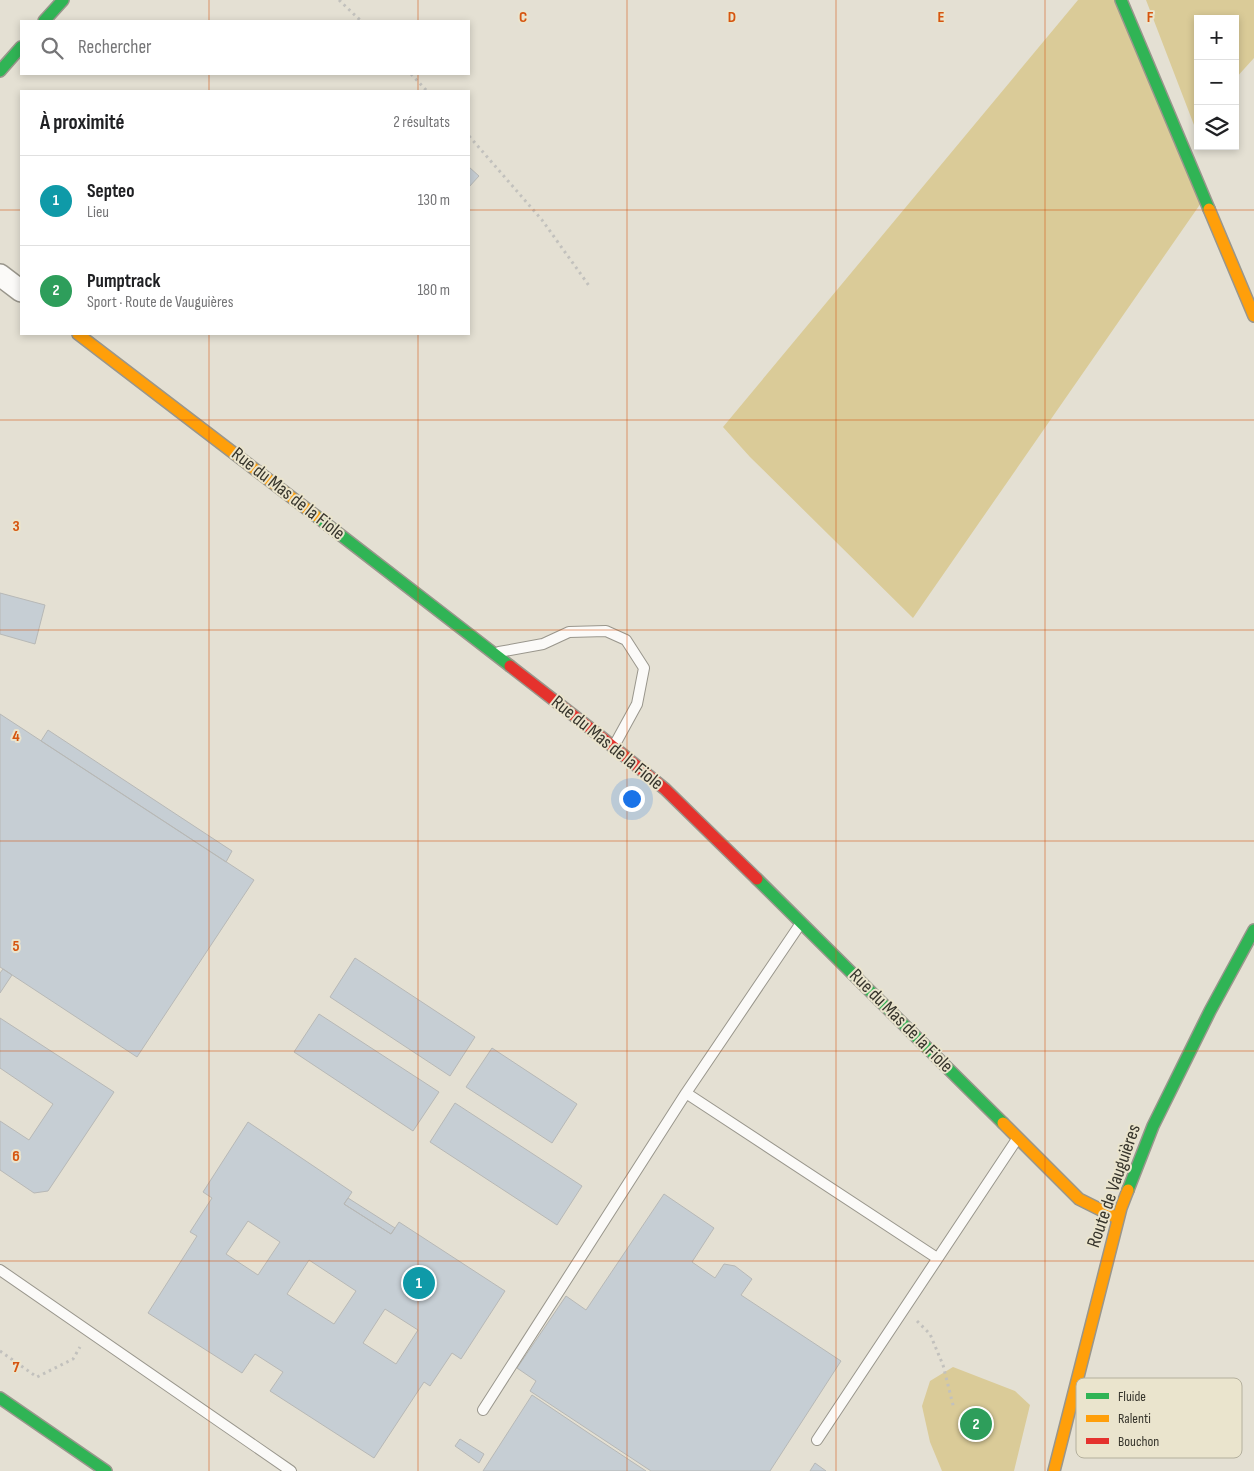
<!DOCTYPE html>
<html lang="fr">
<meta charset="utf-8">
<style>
body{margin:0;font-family:"Sofia Sans Condensed",sans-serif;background:#f6f6f6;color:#202124}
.controls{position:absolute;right:15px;top:15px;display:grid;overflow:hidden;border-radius:0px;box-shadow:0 2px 8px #0003}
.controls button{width:45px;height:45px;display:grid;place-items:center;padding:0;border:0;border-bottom:1px solid #e0e0e0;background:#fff;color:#202124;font:25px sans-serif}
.you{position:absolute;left:631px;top:798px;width:18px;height:18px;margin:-12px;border:4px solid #fff;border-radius:50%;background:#1a73e8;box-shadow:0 0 0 8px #1a73e833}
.badge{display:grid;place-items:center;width:32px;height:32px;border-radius:50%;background:#747166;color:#fff;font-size:16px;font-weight:700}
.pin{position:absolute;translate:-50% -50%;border:2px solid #fff;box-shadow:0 1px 5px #0006}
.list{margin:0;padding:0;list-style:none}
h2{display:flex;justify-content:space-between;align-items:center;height:65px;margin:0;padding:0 20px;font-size:21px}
h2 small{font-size:16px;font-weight:400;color:#757577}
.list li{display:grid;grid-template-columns:32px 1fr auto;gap:15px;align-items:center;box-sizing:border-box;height:90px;padding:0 20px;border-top:1px solid #e0e0e0}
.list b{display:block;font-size:19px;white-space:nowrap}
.list p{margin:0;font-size:16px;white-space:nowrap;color:#757577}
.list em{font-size:16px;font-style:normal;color:#757577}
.icon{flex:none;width:28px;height:28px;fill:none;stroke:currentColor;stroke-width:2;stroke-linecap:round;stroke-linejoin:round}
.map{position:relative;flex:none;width:1254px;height:1471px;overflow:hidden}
.search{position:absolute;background:#fff;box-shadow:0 2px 8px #0003;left:20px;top:20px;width:450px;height:55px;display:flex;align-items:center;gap:12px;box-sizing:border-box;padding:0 18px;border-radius:0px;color:#757577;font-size:19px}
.panel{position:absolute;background:#fff;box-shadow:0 2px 8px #0003;left:20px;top:90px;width:450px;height:245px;border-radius:0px}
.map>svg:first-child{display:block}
</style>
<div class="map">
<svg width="1254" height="1471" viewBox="0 0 1254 1471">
<rect width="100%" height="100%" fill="#e4e0d3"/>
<!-- green -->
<path fill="#dacb98" d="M1078 0H1118L1201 203 913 618 750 457 723 427Z
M1146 0H1254V58L1235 79V19H1198V120L1194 125Z
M953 1367 1015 1391 1030 1405 1014 1471H942L930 1442 922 1406 930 1381Z"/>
<!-- building -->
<path fill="#c6ced4" stroke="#b7b8b6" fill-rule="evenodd" d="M469 167 479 176 469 187Z
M0 593 45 605 35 644 0 634Z
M0 714 254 880 137 1057 0 967Z
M48 730 232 851 226 862 41 741Z
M355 958 475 1037 450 1076 330 997Z
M3 969 12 975 0 993V973Z
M319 1014 439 1092 413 1131 294 1052Z
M0 1018 114 1092 48 1191 34 1193 0 1170V1121L29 1140 53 1104 0 1068Z
M492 1048 577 1104 552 1143 466 1087Z
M455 1103 582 1186 557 1225 430 1142Z
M248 1122 352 1192 344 1204 391 1234 399 1222 505 1291 461 1359 452 1353 430 1386 424 1382 374 1458 270 1391 283 1372 255 1354 242 1373 148 1313 197 1236 190 1232 212 1198 203 1192ZM248 1221 280 1242 258 1275 226 1254ZM309 1260 356 1291 334 1324 287 1294ZM385 1309 418 1330 396 1364 363 1343Z
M664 1194 714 1228 692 1262 715 1278 724 1264 735 1266 752 1279 741 1295 841 1361 770 1471H651L530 1391 536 1381 517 1368 566 1296 586 1310Z
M348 1198 395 1228 391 1234 344 1204Z
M532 1395 590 1434 646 1471H483Z
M460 1439 484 1454 479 1463 455 1446Z
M815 1463 826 1471H810Z"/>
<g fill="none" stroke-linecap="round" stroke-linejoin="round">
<!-- lane casing -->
<g stroke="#99968c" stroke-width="12">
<path id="lane" d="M499 652 543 644 569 632 606 631 626 640 644 668 637 704 614 746
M686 1093 937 1258
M0 1270 291 1471
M483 1410 686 1093 801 923
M817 1440 1017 1139"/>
</g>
<!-- street casing -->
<g stroke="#99968c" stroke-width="24">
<path id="street" d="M0 275 21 291"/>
</g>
<!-- fast casing -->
<g stroke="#99968c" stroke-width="14">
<path id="fast" d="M1121 0 1209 209
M44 21 63 0
M0 71 21 47
M316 516 510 666
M757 879 1003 1123
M1128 1190 1153 1126 1210 1011 1254 930
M0 1398 106 1471"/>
</g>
<!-- slow casing -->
<g stroke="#99968c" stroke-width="14">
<path id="slow" d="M1209 209 1254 316
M78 334 316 516
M1003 1123 1079 1199 1117 1218
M1054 1471 1121 1208 1128 1190"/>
</g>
<!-- jam casing -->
<g stroke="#99968c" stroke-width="14">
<path id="jam" d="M510 666 595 732 665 789 757 879"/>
</g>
<!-- path -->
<path stroke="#c2c1bd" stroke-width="3" stroke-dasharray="2.5 4" stroke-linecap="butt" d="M339 0 361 21
M411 74 427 91
M469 136 542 220 590 287
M917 1321 930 1334 943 1365 954 1409
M0 1351 37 1377 73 1359 80 1347"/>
<!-- lane -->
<use href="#lane" stroke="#fbfaf8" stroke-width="10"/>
<!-- street -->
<use href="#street" stroke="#fbfaf8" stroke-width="21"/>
<!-- fast -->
<use href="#fast" stroke="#30b455" stroke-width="11"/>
<!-- slow -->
<use href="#slow" stroke="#ff9f0a" stroke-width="11"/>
<!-- jam -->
<use href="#jam" stroke="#e5322d" stroke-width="11"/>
</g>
<!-- grid -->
<path fill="none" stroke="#d6550f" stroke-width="1" stroke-opacity="0.55" d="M209 0V21M418 0V21M627 0V1471M836 0V1471M1045 0V1471M209 74V91M418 74V91M0 210H21M469 210H1254M209 334V1471M418 334V1471M0 420H1254M0 630H1254M0 841H1254M0 1051H1254M0 1261H1254"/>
<g text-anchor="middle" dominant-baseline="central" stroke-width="4" stroke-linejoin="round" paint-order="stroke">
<!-- street labels -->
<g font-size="19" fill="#37352c" stroke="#eae4cd">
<text transform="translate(288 494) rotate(38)">Rue du Mas de la Fiole</text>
<text transform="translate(607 743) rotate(39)">Rue du Mas de la Fiole</text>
<text transform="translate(901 1021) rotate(45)">Rue du Mas de la Fiole</text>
<text transform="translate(1114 1186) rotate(-71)">Route de Vauguières</text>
</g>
</g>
<!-- legend -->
<rect x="1076" y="1378" width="166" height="80" rx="8" fill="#eae4cd" stroke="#b4b09d" stroke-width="1"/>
<rect x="1086" y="1393" width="23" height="6" fill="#30b455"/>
<rect x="1086" y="1415" width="23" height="7" fill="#ff9f0a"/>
<rect x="1086" y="1438" width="23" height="6" fill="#e5322d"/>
<g font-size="14" fill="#37352c">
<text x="1118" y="1401">Fluide</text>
<text x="1118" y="1423">Ralenti</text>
<text x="1118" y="1446">Bouchon</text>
</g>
<g font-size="16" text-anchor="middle" font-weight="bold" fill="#d6550f" stroke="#eae4cd" stroke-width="4" stroke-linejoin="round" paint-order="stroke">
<text x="523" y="22">C</text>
<text x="732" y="22">D</text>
<text x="941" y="22">E</text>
<text x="1150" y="22">F</text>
<text x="16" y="531">3</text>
<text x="16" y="741">4</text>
<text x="16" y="951">5</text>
<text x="16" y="1161">6</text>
<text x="16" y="1372">7</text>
</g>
</svg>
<div class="controls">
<button>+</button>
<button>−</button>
<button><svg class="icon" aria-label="layers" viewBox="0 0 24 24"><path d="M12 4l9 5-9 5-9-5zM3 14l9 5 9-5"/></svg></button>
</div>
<div class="you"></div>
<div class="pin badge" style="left:419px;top:1283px;background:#0f9aa8">1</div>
<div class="pin badge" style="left:976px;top:1424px;background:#2e9e5b">2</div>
<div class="search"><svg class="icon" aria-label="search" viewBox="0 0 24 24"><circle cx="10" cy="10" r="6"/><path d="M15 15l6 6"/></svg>Rechercher</div>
<section class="panel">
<h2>À proximité<small>2 résultats</small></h2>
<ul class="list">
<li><span class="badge" style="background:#0f9aa8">1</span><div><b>Septeo</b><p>Lieu</p></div><em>130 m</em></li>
<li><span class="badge" style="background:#2e9e5b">2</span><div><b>Pumptrack</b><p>Sport · Route de Vauguières</p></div><em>180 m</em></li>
</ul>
</section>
</div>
